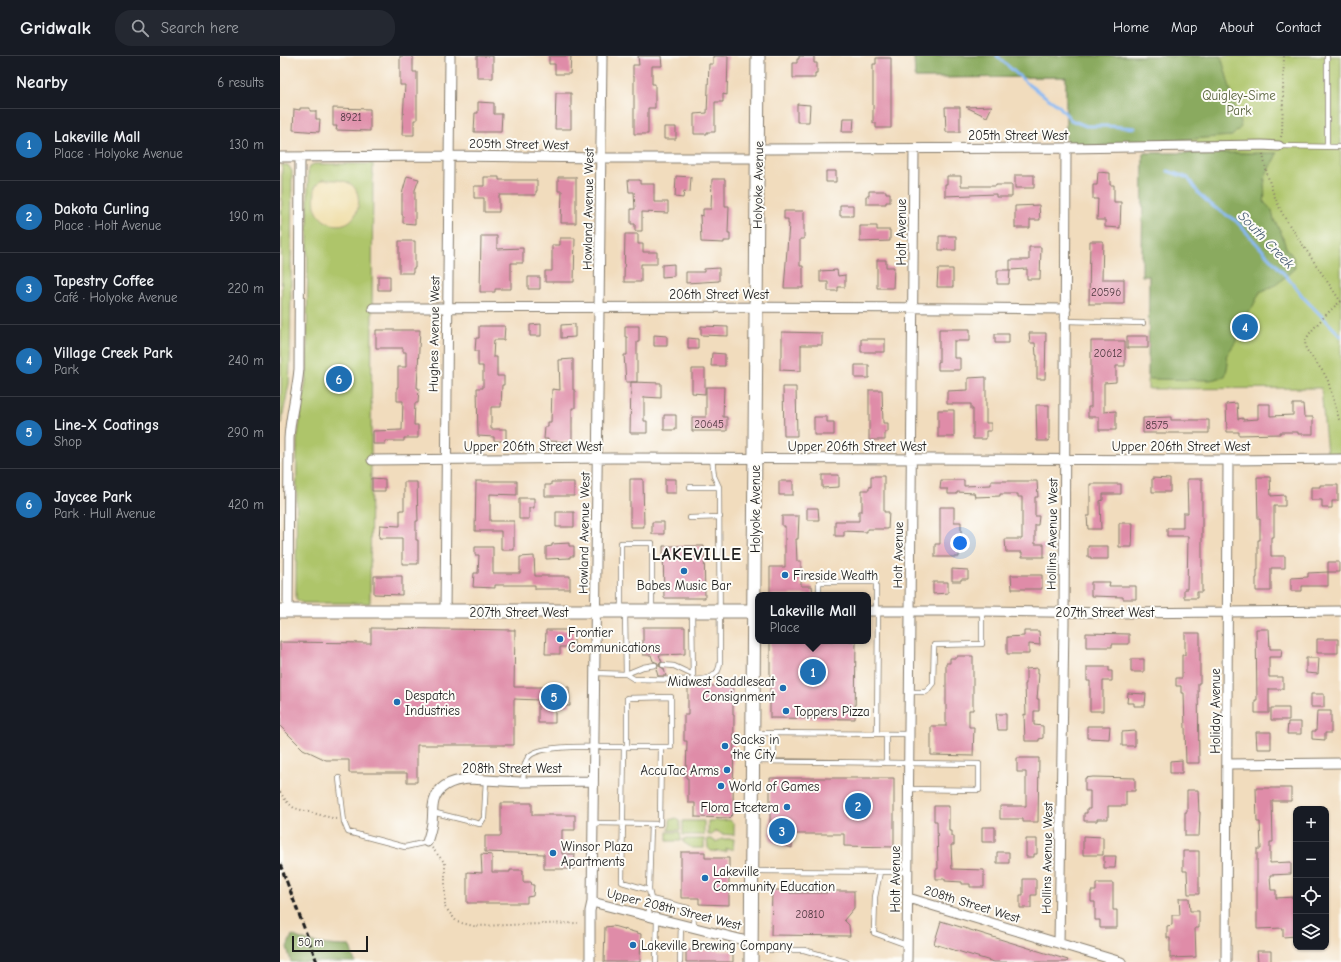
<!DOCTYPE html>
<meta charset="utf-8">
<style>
body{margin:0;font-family:"Comic Neue",sans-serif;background:#242831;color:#f1f3f6}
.controls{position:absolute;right:12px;bottom:12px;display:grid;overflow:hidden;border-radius:8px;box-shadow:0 1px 3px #0004}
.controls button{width:36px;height:36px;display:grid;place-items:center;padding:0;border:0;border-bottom:1px solid #363941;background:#171b24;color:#f1f3f6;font:20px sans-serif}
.scale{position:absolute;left:12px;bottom:10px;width:76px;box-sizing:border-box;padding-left:4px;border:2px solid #1c1c1c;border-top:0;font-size:11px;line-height:14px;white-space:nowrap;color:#1c1c1c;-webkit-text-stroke:3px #fdfcf7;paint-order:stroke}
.you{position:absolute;left:680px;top:487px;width:14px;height:14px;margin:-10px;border:3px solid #fff;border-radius:50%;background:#1a73e8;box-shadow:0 0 0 6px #1a73e833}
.badge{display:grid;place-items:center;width:26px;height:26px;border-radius:50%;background:#1f6fb2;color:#fff;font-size:13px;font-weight:700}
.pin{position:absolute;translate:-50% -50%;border:2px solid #fff;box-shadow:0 1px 4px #0006}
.popup{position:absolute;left:475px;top:536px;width:116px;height:52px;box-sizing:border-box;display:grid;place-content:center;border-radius:8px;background:#171b24;filter:drop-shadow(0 1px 3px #0005);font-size:13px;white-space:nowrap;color:#9ea1a6}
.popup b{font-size:15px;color:#f1f3f6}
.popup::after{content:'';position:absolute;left:50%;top:100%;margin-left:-8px;border:8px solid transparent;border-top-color:#171b24}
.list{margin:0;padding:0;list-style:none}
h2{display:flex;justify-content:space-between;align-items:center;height:52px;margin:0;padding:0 16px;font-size:17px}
h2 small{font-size:13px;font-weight:400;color:#9ea1a6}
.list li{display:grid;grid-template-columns:26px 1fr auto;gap:12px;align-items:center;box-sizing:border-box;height:72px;padding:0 16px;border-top:1px solid #363941}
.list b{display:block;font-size:15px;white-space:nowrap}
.list p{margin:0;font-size:13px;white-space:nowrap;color:#9ea1a6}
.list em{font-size:13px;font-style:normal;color:#9ea1a6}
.icon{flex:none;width:22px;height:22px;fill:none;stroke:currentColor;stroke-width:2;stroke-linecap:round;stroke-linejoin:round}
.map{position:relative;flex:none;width:1061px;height:906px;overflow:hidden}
header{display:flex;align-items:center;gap:24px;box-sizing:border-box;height:56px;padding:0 20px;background:#171b24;border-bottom:1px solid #363941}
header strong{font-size:19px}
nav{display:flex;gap:22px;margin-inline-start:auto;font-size:14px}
.search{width:280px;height:36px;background:#242831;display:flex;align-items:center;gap:10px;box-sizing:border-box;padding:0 14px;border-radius:16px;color:#9ea1a6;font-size:15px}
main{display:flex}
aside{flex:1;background:#171b24}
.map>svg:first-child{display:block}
</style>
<header>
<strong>Gridwalk</strong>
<div class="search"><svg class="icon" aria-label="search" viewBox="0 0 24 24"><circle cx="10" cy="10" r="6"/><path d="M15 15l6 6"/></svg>Search here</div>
<nav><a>Home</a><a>Map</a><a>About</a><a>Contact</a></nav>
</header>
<main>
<aside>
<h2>Nearby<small>6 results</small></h2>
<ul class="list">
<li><span class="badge">1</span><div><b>Lakeville Mall</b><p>Place · Holyoke Avenue</p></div><em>130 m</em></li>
<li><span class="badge">2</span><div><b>Dakota Curling</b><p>Place · Holt Avenue</p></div><em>190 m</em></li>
<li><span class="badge">3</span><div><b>Tapestry Coffee</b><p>Café · Holyoke Avenue</p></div><em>220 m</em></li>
<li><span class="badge">4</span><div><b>Village Creek Park</b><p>Park</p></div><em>240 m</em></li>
<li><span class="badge">5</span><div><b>Line-X Coatings</b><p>Shop</p></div><em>290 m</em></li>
<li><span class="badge">6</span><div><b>Jaycee Park</b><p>Park · Hull Avenue</p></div><em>420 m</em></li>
</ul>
</aside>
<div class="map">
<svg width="1061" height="906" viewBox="0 0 1061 906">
<rect width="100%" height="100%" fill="#fdfcf7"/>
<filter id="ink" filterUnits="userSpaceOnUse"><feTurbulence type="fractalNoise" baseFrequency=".025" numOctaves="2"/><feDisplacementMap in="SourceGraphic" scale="8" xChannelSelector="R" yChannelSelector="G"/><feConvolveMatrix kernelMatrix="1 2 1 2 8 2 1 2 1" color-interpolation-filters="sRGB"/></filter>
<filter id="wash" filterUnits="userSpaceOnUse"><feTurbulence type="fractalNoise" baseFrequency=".012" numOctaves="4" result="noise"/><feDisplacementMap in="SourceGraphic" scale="16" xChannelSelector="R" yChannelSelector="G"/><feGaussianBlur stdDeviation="0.9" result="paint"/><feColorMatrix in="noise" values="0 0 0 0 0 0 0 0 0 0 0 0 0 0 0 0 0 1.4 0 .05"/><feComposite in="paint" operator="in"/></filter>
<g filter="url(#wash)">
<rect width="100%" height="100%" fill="#f1dcbd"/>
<!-- green -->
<path fill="#aec56a" stroke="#657043" d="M634 0H1061V398H1047L1041 332 868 333 869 220H862L863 97H940V89L786 92V21L635 22Z
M34 108H93L90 547H22L16 543 17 385 27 317 28 171V113L30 110Z
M2 109H8L12 115 10 311 9 328 1 368Z
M396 762 400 765V774H388L390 769V764Z
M450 764 454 768V779L441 778 439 776 435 775 432 779H428V765Z
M403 765H424V779H403Z
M387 776H400L401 785H387Z
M403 783H424V792H412L403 786Z
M427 783H431L436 786 442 783H454L453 793H446V796L431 795 428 792Z"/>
<!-- forest -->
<path fill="#8aaa5e" stroke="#53633d" d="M634 0H941L961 71 952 80 786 92V21L635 22Z
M863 97H997C994 106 987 114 985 123 983 131 986 138 984 146L992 154 994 164 1000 174 1006 191 1013 201 1015 212 997 228 980 236 973 250 961 265 960 276 957 284 946 300 948 308 945 321 930 324 868 323 869 220H862Z
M12 879C30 888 50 890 70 890L75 906H11L7 891Z"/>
<!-- sand -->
<path fill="#eeda9e" stroke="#857b5d" d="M41 124C50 124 61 123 69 127 81 133 81 153 73 162 63 174 43 169 37 156 33 149 35 139 35 131Z"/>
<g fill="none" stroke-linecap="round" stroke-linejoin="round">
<!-- stream -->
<path stroke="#88b9f4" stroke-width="3" d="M717 0 749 29 779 50 791 64 806 70H828L855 72
M888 115 908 122 919 138 934 151 956 165 1015 230 1023 241 1061 280"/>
</g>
<g id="blocks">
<!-- building -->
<path fill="#df8ca8" d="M120 0H133V16H137V64H134V79H122L125 29H120Z
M197 0H213V22H197Z
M269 0H291L290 18H275V8H269Z
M358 0H381L382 10H372V28H375V52H368V78H354V20H353V9H359Z
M433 0H448L447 39 443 38V46H435V76H427V78H414V58L427 57 429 8H433Z
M519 0H534V7H537V17H535V22H513V7H517V3H519Z
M596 2H611V72H596V67H593V8H596Z
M276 37H291V73H275Z
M198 46 214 47V58H222L221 76H194L195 57H198Z
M517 48 530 49 529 66H517Z
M712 50 707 61 686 51Z
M665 51H680V76H666Z
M20 52H30V55H36V63H40L39 76 13 74 14 53 20 54Z
M53 52 90 53V75L56 74 57 70H53Z
M563 62H574L573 76H562Z
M384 71H396V83H384Z
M546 115H556V126H546Z
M818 116 830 117V129H834V146H841L840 172 825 171V164H817L818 143H813V129H817Z
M735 119H754V132H735Z
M127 120 139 123 135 134V168L123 167V159H122V138Z
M396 120 411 121 410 136 404 135 403 142 395 141Z
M667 120H681V130H716V129H732V141H716V138L665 140V128H667Z
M204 121H219V124H257V135H256V139H219V156H204V142H194V130H204Z
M278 121H296V167H281L282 135H278Z
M432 123H445V150H449L448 177H450V185H444V187L421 186 420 159 423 160V153H431Z
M348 124H360V128H374V146H388V157L362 156V175H355V168H351V153H355L354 136H349Z
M589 135H606V137H610V146H606V148H586V140H589Z
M560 149H573V160H560Z
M759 149 760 164H750V172H735V150Z
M504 155H524V183H520V210H523V232H504L509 168H508V163H504Z
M580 170H597V174H610V185L580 186Z
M345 178H358V188H363V196H377V208H361V226H344Z
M201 180H217V193L243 192V207H231V233H215V236H200Z
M659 180H676V194H659Z
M280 182H295L294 226H265V215H272V189H280Z
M119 185H135V212H133V217H119Z
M810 185H823L822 223H844V248H809Z
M749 191H761L760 223H747V213L730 214V204H749Z
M597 204H606V211H614L613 232H597Z
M394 208V220L382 221V209Z
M439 212V225L406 227V216H424V213Z
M658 213H673V231H657Z
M557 214 558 220 565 219V231H558V235H548V226H540V215Z
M717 214H730L729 228H717Z
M98 220H110V234H98Z
M248 221H260V233H248Z
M261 268V280H250V269Z
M295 268V281L281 282V269Z
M199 270H225L224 284H214L213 301H217V320H224V329H222L221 351H211V373H226V385H214V381L198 380 197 332H203V310H198V295H195L196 282H199Z
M345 270H359V286H357V326H346L344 299H347V281H345Z
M421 270 448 271V280L421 279Z
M659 273H690V285H674V302H680V314H658V306H659Z
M96 274H140L137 332H139L138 347H135L134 369H138V382H124V385H105V388H93V375L122 374 123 345H117V331H118V311H126V296H123V292H96Z
M502 276 542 277V289H521V315L500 314V301H502Z
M749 277H766L765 323H757V299H756L755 287H750Z
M715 278H729V287H715Z
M374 279 387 280V290H374Z
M847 280H868V292H847Z
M408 282 418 283V293H408Z
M581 283H605V296H581Z
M811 285H845V310H836V326L824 327V356L836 355V374H819V361H808V351H811Z
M432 297 445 298V310H431Z
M293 303V334H295V352H292V386L268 385V383H264L265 371H268V366H271L272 333 280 334 279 304Z
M575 309H589V322H575Z
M412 313H425V338L412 337Z
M706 321V367H711V375H706V383H693V353H691V348H667V335L688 334V322Z
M351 326 381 327V342L364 341V365H367V377H350Z
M426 331H444L443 361H447V375H412V361H426Z
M503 331H516L517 380H504Z
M589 334H602L603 367H608V376H605V384H589Z
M957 347 958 363 963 362V364L978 363V348H990V360L1013 359V348H1023L1024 361H1033V378H1018V376H1000V378L959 379V376H947L946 348Z
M756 349H769V385H757Z
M658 354H674V381H658Z
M384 359H396V374H384Z
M534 361H547V366H554V379H534Z
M891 361V364H929V377H863V362Z
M542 419H559V431L542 432Z
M591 420H604V456H609L608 473H587V476L564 475V480H555V465H579V455H582V434H589V431H591Z
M977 421H990L991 440 1005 439V450H994V481H991V500H1005V512H991V535H976V522H977V514H978V484H980V463H978Z
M92 422 105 423V435H92Z
M872 422 890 423V436H872Z
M350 423H363L364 471H350Z
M385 423H396V437H385Z
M907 423H922V536H917V542H904V533H907L908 480H887V472H903V457H908Z
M661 424H684V430L711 429V425H757L758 441H755V460H759L758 469H755V488H764V501H742V496H726L725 483H742V441H738V438H720V440L695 441 694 437 677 436V438H668V433H660Z
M196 425H237V439L210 438V465H234V494H221V475H195Z
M499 425H513V439H499Z
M124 426H137L138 465H136V484H138V508H122V482H99L100 469 120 470V454H124Z
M271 426H294V440H265V429H271Z
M810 428H841V438H823V444L820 445 821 473H808L807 460H810Z
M1040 429H1058V445H1052V452H1042V444H1031V431H1040Z
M239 442H254V452H249V463H239Z
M660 451H674V466H681V482H685V495H679V501H655V488H660Z
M527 452H538L539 464H527Z
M276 456H294V471H276Z
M502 460H519L518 483H516L517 505H521V530H532L533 539H490V511H505V470H502Z
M372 466H384V478H372Z
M839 467H853L852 491H839Z
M289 487V490H294V500H290V502L266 503V491L272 490V488Z
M383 490H424L425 542H384Z
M808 490H828V503H811V501H808Z
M195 491H213V517H240V501L254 500 255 520H290V533H255V529H215V532L193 531 194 517H198L199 499H195Z
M1048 506H1059V516H1048Z
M672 513 688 514V523H681V525H672Z
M1048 516V530H1022V535H1011V522L1028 521V517Z
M731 519H762V533H732Z
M94 520H122V539L94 538Z
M653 526H668V537L653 538Z
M811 526H830L829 530H856V543H843V541L811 540Z
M363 571H405V598L379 599 382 606 380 607 379 610 384 613 386 620H378L376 613 378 611V607L373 605 371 599H363Z
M91 572 235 574 234 631H289L290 650H275V667H258V644L234 643V689H137V726H127V717H69V704H46L23 693 0 670V586L91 587Z
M976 573H989L990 593H1002L1001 601H989V621H1003V633H989V657H975V644H977Z
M266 574H294V591H280V598H265Z
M744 575H759L760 589 749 588V598H727V581L744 580Z
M806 577 849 578V588H832V591H806Z
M905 577H920V627H918L919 707H906L904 637H901V630H896V622H902V599H905Z
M1037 583H1058V597H1037Z
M490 585H576L575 663 490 662Z
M677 600H693V654H689V671H694L693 700 651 699V670H666V607H670V602H677Z
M1026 602H1039L1038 618 1026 617Z
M851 603H864V616H851Z
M807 611H829V615H832V625H823V655H810V625H807Z
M758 612V618H759L757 643H759V655H754V669L763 670V682L759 683V685H745L744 658 746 659 745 628H746V613Z
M408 630H453V659H454L453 758 449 762 415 761V747H408V722H406L407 685H404V659H408Z
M848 637 866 638 865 650H854V647H847Z
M1031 638H1044V651H1031Z
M991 652H1009V664H991Z
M1037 655H1051V677H1045V684L1032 683V675H1036Z
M716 658H726V674H718Z
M1008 666H1021V678H1007Z
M807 670H830L829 683 807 682Z
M855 675V690H842V676Z
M976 676H991V693H977Z
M737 702H759L758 766H743V763H720V750H746V716H737Z
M902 704V717H890V705Z
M813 721 855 722V735H846V750H828V763H817V765H804V757H807V753H810V735H805V722Z
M490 722H614V791L564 790V778H512V792L492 786 490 783Z
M976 732H1011V745H992L993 786H990V807L1011 806V818L990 819 991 834H996V842L1015 841 1016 880 1003 881V872L977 873V793H981L980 766H977Z
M907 734H918L919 756H920L919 780H905V756H907Z
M221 747H252V759H295V774H282V798H295L294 813H264V798L205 796V780H221Z
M654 750H669V775H671V780H674V789H671L672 813 704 814V831H690V828H682V826L665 825V823H656V813H658L657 765H654Z
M702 771H715V786H702Z
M803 780 823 781V799H803Z
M746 783H757V798H754V801H746Z
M903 795H919V838H908L907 815H903Z
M401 796H425V802H449V849L419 848V842H401Z
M717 796H729V807H717Z
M201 798 212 799V816H230V814H243V826H251L252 829H254L253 840 247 841V847H187V816L202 817Z
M824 800H836L835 812H824Z
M743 823H756V839H751V852H740V839H743Z
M816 827H833V854H837V872H820V864H815V846H811V835H816Z
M492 834H510V837H547V835H574V852L564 864 569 869 570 880 491 879Z
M899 842H909L910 855H919V872H915L916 901 890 902V882H887V870L892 869V859H900Z
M661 865 788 904 787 906H714L654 888Z
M333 870 361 878 360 906H324L325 871Z
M406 894 453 895V906H406Z
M977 895H991V906H978Z"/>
</g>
</g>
<g filter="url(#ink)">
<use href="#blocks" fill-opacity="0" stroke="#867c6c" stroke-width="1"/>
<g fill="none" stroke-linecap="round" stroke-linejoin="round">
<!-- lane casing -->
<g stroke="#867c6c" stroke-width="6">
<path id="lane" d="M1047 0V91
M999 90 1061 91
M786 265 863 267
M410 431H439
M410 462 440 461
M539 539V526H596V555
M341 554V487H372V553
M412 556 413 624C426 623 439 623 440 606L439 431 434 420 432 402
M383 609 394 610 413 619
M315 617 346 618 345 556
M346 618 354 623 413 624
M346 618 363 611 375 609
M629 636H646L653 627 654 589 702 588V555
M475 677 629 678
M597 677 598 555
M344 691 342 826 369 834 371 768
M474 705 699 708V734L628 733
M494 705V677
M606 707V678
M59 722 64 766 68 776 125 791 147 786
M243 726C244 715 243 704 252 698 266 689 309 691 326 691 347 691 369 691 391 691V641L347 642V691
M152 756 200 768 204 762 206 724
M313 767 380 768 381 691
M473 815 628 816
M600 816 595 841 594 877 627 889
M371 843 408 852 413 857 414 872
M368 860 371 843 369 834
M472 887 489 894H524L566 906
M376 906 377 862
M400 906 401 868"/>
</g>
<!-- street casing -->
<g stroke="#867c6c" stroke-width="11">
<path id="street" d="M478 93 786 92 982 89 999 90
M0 101 169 100 321 102H478
M93 252C324 251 555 250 786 253
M92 404 333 402 948 404 1061 403
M8 555 9 383C10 360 17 337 19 313L20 101
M588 555H702L840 557 1061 555
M165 556 170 0
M947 708 1061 707
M147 786C149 780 151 774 152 767 153 760 152 752 154 745 158 729 174 724 189 723L241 726 313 725
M628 842 841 906
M312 846 471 886
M779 887 784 567 786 92
M310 906V855L312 846 322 0
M627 906 634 93
M946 906 948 404"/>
</g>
<!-- secondary casing -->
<g stroke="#867c6c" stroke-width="15">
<path id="secondary" d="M0 555H474
M471 906 478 0"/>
</g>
<!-- path -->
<path stroke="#867c6c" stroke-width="2" stroke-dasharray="1 3" stroke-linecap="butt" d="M1001 81 1002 78 1004 0
M983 98C987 122 994 143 1006 164L1061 246
M1061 245C1053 251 1029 275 1026 284 1025 287 1025 290 1026 293L1044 317 1048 325 1059 363 1061 365
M0 736 6 745 14 752 56 763
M152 792 165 807V851L177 866 194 870 298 867"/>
<!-- lane -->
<use href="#lane" stroke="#fff" stroke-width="4.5"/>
<!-- street -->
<use href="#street" stroke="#fff" stroke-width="9"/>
<!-- secondary -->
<use href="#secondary" stroke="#fff" stroke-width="13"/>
<!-- rail -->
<path stroke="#1c1c1c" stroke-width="3" stroke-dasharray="6 3" stroke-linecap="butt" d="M0 808 37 906"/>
</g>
</g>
<!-- markers -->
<g fill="#1f6fb2" stroke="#fdfcf7" stroke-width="1.5">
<circle cx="404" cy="515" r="4"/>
<circle cx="505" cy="519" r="4"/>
<circle cx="280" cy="583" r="4"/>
<circle cx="503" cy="632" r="4"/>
<circle cx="117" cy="646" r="4"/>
<circle cx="506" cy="655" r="4"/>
<circle cx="445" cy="690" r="4"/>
<circle cx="447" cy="714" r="4"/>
<circle cx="441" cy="730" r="4"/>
<circle cx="507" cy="751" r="4"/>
<circle cx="273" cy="797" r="4"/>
<circle cx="425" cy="822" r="4"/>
<circle cx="353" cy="889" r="4"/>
</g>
<g text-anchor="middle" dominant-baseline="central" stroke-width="4" stroke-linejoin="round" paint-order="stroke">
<!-- number labels -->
<g font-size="11" fill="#4d383f">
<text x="71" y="61">8921</text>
<text x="826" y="236">20596</text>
<text x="828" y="297">20612</text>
<text x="429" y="368">20645</text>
<text x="877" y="369">8575</text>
<text x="530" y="858">20810</text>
</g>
<!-- park labels -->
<g font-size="13" fill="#56603b" stroke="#fdfcf7">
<text x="959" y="39">Quigley-Sime<tspan x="959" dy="15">Park</tspan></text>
</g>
<!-- street labels -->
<g font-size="13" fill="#1c1c1c" stroke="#fdfcf7">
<text x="738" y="79">205th Street West</text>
<text transform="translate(239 88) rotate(1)">205th Street West</text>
<text transform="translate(478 129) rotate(-89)">Holyoke Avenue</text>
<text transform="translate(308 153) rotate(-89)">Howland Avenue West</text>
<text transform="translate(621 176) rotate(-90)">Holt Avenue</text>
<text x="439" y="238">206th Street West</text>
<text transform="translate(154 278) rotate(-89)">Hughes Avenue West</text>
<text x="253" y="390">Upper 206th Street West</text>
<text x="577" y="390">Upper 206th Street West</text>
<text x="901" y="390">Upper 206th Street West</text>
<text transform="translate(475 453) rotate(-90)">Holyoke Avenue</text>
<text transform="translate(304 477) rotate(-89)">Howland Avenue West</text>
<text transform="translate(772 478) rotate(-89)">Hollins Avenue West</text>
<text transform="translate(618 499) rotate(-89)">Holt Avenue</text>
<text x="239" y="556">207th Street West</text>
<text x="825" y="556">207th Street West</text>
<text transform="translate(935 655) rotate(-90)">Holiday Avenue</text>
<text x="232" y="712">208th Street West</text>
<text transform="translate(767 802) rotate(-89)">Hollins Avenue West</text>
<text transform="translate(615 823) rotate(-90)">Holt Avenue</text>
<text transform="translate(692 848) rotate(17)">208th Street West</text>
<text transform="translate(394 853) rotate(14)">Upper 208th Street West</text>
</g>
<!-- poi labels -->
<g font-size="13" fill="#1c1c1c" stroke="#fdfcf7" text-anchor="start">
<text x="513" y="519">Fireside Wealth</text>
<text x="404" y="529" text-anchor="middle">Babes Music Bar</text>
<text x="288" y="576">Frontier<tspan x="288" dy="15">Communications</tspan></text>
<text x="495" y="625" text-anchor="end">Midwest Saddleseat<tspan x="495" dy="15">Consignment</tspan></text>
<text x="125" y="639">Despatch<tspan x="125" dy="15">Industries</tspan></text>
<text x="514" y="655">Toppers Pizza</text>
<text x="453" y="683">Sacks in<tspan x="453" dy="15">the City</tspan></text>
<text x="439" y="714" text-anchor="end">AccuTac Arms</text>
<text x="449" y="730">World of Games</text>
<text x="499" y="751" text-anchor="end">Flora Etcetera</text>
<text x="281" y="790">Winsor Plaza<tspan x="281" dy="15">Apartments</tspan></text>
<text x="433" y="815">Lakeville<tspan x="433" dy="15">Community Education</tspan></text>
<text x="361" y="889">Lakeville Brewing Company</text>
</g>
<!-- water labels -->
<g font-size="14" font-style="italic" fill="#475b72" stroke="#fdfcf7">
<text transform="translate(986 184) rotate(46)">South Creek</text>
</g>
<!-- district labels -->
<g font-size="17" font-weight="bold" letter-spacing="1" fill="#1c1c1c" stroke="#fdfcf7">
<text x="417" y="498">LAKEVILLE</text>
</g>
</g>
</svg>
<div class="controls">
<button>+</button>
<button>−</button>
<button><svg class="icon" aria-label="locate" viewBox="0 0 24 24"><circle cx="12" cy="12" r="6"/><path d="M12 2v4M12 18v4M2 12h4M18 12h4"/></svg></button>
<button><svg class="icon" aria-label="layers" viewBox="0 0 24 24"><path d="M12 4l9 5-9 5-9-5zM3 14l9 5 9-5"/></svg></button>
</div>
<div class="scale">50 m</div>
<div class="you"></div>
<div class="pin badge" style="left:533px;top:616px">1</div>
<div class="popup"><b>Lakeville Mall</b>Place</div>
<div class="pin badge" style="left:578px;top:750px">2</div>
<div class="pin badge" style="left:502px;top:775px">3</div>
<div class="pin badge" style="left:965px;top:271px">4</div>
<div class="pin badge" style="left:274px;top:641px">5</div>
<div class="pin badge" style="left:59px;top:323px">6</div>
</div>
</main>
